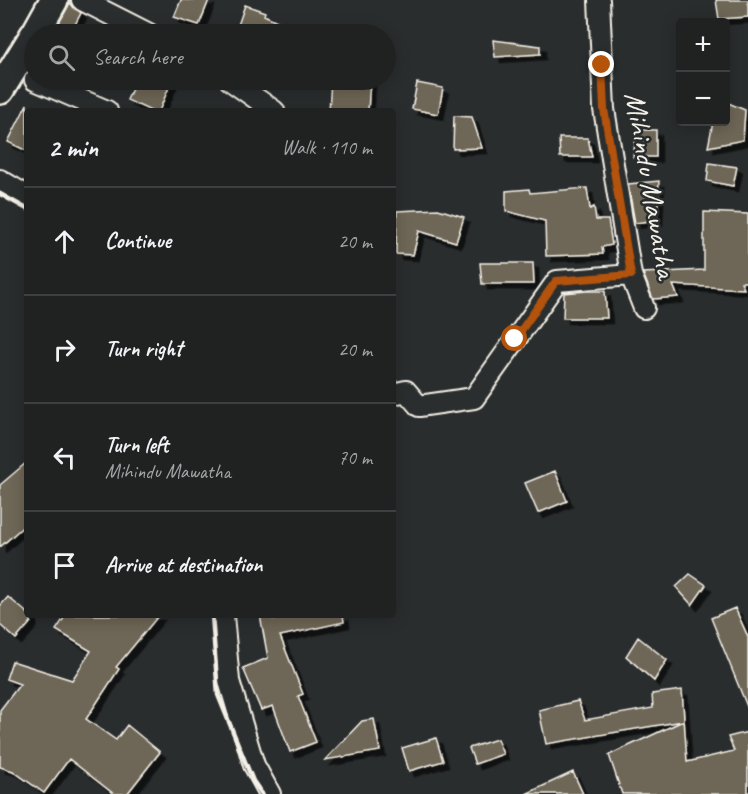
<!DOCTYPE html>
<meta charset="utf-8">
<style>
body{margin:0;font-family:Caveat,sans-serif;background:#2d2f2f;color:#f1f3f6}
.controls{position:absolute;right:18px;top:18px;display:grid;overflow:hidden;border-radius:6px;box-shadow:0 3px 15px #0003}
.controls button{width:54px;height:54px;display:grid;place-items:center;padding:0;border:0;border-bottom:2px solid #3d3f40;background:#202222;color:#f1f3f6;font:30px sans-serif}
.stop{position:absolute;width:18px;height:18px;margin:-14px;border:4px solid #b45309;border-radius:50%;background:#fff}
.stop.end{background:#b45309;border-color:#fff;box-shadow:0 2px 6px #0008}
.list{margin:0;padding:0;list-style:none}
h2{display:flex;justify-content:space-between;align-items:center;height:78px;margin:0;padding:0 24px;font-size:26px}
h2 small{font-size:20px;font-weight:400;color:#a2a4a5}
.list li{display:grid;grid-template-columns:39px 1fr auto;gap:18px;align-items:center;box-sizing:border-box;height:108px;padding:0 24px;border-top:2px solid #3d3f40}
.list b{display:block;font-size:22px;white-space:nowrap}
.list p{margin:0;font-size:20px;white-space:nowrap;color:#a2a4a5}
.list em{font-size:20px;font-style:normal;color:#a2a4a5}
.icon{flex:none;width:33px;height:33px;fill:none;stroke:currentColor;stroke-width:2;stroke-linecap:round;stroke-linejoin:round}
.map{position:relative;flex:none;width:748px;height:794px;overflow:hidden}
.search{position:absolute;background:#202222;box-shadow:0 3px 15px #0003;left:24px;top:24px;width:372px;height:66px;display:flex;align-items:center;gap:15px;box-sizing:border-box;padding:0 21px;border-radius:33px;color:#a2a4a5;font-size:22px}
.panel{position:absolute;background:#202222;box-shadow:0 3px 15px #0003;left:24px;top:108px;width:372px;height:510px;border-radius:6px}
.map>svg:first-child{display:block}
</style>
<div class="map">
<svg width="748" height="794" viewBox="0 0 748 794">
<defs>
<filter id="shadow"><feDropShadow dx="5.5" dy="5.5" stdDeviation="0" flood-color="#0009"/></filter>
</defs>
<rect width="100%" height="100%" fill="#2a2d2e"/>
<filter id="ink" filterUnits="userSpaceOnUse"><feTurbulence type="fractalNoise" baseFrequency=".0167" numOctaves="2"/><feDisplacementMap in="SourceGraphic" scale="12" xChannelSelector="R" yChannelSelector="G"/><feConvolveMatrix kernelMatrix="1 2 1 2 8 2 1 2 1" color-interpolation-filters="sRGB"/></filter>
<g filter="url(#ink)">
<!-- building -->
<path fill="#6e6656" stroke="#f4f1e8" stroke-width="1.5" filter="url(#shadow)" d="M181 0H209L199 25 174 17Z
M716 0H748V17L719 19Z
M70 3 81 13 70 34 57 27Z
M245 5 265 12 264 15 305 34H235Z
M493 40 540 46V54L495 57Z
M136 80H172L159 111H151L127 100Z
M331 80H370L368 111H329Z
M417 83 443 88 438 114 412 109Z
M726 102 745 110 743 140 708 147 713 122H726Z
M27 104V151L8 142Z
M454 116 472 117 482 148 453 149Z
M637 130H656V157H633Z
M559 138H588L592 157H560Z
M709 163 737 167 733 186 707 181Z
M659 181 657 220 635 223 628 184Z
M587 188 590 209 594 207 596 220H608L612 245 602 247 603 254 546 256 545 221 506 211V191L529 189 530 193Z
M438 209 464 217 456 242 419 231 413 255 396 254 397 211Z
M704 212 748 214V282H741L744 289 673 285 678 297 653 299 643 273 704 270Z
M480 263H533L534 284H482Z
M587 291H605L607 318H563L564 293Z
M27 462V523L0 547V485Z
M555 471 567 501 538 513 525 483Z
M690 574 706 585 692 605 676 587Z
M8 597 31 616V622L16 639 0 625V606Z
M735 608 748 637V709L711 618Z
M66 615H159L116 667 119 669 86 719 116 740 127 725 160 752 127 794H114L69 759 44 793 13 771 0 767V710L20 684 6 679 12 661 72 680 91 651 56 630Z
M260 615H271L273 619 291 615H343L344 622 280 636 303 694 298 696 316 742 290 752 273 706 261 710 243 668 268 658Z
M638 637 667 660 654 681 626 656Z
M682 690 687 762 734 751 728 737 748 732V794H622L609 755 683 721 546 744 539 710 578 701 585 720 653 708 652 694Z
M374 719 380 751 325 760 362 721Z
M436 738 443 761 409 771 402 748Z
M497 739 503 754 475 764 469 748Z
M573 772 583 794H526Z"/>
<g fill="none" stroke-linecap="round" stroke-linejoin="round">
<!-- street casing -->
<g stroke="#f4f1e8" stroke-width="24">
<path id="street" d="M82 0 149 34
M599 0 604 109 631 275 644 308
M35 80 107 111
M230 80 274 111
M0 180 27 196
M393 394 406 391 419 406 474 398 557 281 631 275
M223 615 229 681 254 765 270 794"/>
</g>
<!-- secondary casing -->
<g stroke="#f4f1e8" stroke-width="32">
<path id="secondary" d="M35 34 54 0
M0 90 34 35"/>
</g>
<!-- street -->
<use href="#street" stroke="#2a2d2e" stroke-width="20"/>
<!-- secondary -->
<use href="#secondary" stroke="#2a2d2e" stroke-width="27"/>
<!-- rail -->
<path stroke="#f4f1e8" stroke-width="4.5" d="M0 194 27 209
M212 615 218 695 253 781 262 794"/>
</g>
</g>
<g fill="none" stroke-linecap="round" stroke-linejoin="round" filter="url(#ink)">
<!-- route -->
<path stroke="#b45309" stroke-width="8" d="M515 339 556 281 631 275 604 109 602 65"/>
</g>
<g text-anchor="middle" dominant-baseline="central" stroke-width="5" stroke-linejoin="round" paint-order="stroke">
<!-- street labels -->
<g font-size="30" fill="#f4f1e8" stroke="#2a2d2e">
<text transform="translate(651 185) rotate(80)">Mihindu Mawatha</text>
</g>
</g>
</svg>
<div class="controls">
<button>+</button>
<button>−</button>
</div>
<div class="stop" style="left:515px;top:339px"></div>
<div class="stop end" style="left:602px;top:65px"></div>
<div class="search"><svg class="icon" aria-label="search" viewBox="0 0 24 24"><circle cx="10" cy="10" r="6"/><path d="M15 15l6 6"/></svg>Search here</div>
<section class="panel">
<h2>2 min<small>Walk · 110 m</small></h2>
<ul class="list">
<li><svg class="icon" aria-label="ahead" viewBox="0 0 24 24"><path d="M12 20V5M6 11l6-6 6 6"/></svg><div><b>Continue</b></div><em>20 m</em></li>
<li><svg class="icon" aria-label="right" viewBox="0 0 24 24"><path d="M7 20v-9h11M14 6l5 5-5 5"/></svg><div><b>Turn right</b></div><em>20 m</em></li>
<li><svg class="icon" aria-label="left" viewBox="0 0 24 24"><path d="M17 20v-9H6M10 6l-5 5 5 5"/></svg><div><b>Turn left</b><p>Mihindu Mawatha</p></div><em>70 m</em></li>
<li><svg class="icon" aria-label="arrive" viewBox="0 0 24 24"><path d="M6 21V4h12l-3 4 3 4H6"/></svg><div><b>Arrive at destination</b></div></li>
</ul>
</section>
</div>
